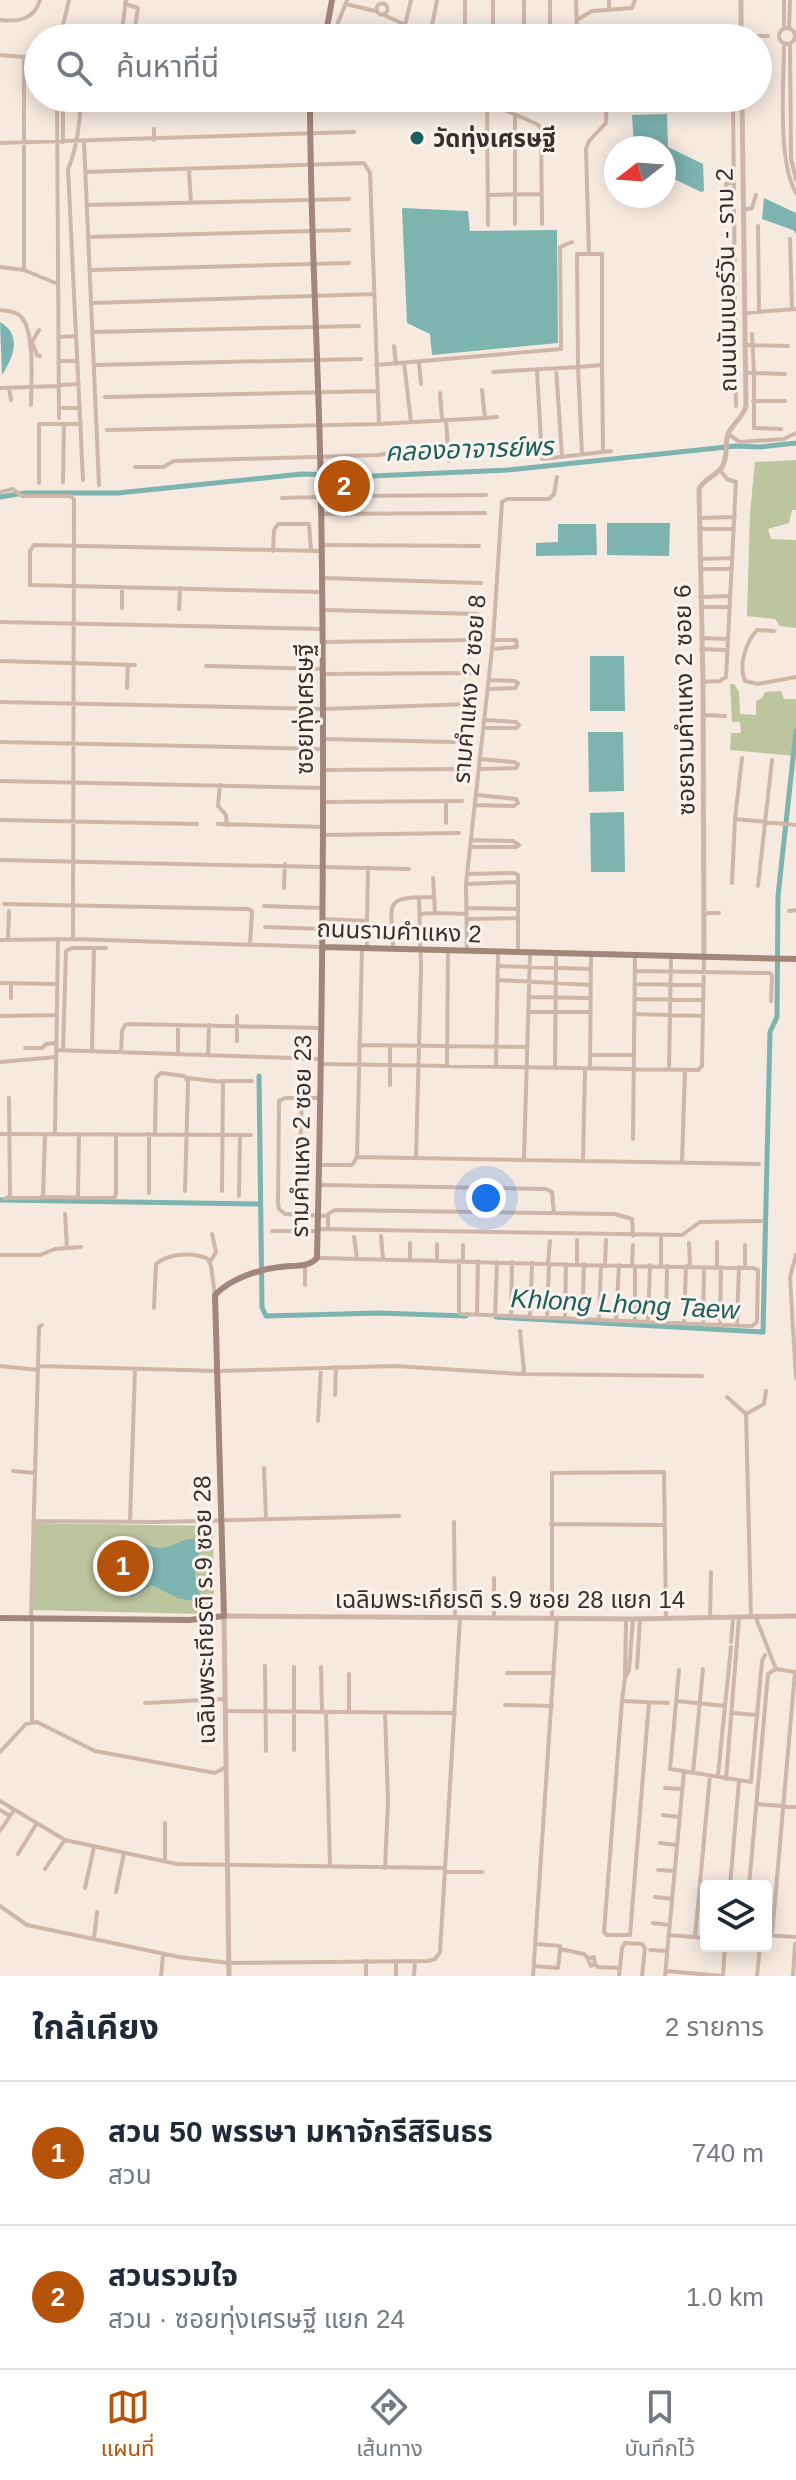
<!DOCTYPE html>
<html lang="th">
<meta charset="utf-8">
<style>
body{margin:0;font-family:Helvetica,"Noto Sans Thai",sans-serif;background:#f2f2f3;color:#1f2937}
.controls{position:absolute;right:24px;bottom:24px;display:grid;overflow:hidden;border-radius:8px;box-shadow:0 4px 20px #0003}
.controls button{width:72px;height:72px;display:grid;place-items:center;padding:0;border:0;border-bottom:2px solid #e0e1e3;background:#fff;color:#1f2937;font:40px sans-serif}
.compass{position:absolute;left:604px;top:136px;width:72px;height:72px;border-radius:50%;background:#fff;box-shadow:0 4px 20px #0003;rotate:253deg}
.you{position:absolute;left:486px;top:1198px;width:28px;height:28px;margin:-20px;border:6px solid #fff;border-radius:50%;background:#1a73e8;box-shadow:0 0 0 12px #1a73e833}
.badge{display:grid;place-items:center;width:52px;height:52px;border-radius:50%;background:#b45309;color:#fff;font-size:26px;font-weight:700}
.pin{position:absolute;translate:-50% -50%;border:4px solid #fff;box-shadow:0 2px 8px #0006}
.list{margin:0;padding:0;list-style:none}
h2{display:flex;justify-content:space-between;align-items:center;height:104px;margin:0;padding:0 32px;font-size:34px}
h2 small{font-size:26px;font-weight:400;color:#747a83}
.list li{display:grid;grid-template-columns:52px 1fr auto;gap:24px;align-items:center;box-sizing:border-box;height:144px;padding:0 32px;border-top:2px solid #e0e1e3}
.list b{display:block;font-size:30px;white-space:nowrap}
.list p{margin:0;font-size:26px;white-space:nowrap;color:#747a83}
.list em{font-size:26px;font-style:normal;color:#747a83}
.icon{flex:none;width:44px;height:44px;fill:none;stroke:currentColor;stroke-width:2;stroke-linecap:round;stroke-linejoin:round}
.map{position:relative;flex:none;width:796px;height:1976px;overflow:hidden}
.search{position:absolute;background:#fff;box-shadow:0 4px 20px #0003;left:24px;right:24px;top:24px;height:88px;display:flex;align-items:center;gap:20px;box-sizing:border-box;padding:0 28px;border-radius:44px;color:#747a83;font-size:30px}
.sheet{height:392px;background:#fff}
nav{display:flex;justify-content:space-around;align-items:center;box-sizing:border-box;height:112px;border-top:2px solid #e0e1e3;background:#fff;font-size:22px;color:#747a83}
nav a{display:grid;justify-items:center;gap:4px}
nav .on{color:#b45309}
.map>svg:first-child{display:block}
</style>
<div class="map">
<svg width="796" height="1976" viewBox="0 0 796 1976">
<rect width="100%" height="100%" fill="#f5e9e0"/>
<!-- green -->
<path fill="#bcc59e" d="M796 460V510H792L789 523 768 529 771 539 796 540V628L780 626 775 619 747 616 750 513 755 462Z
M730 684H734L739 692 740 714 756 715V701L762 698 765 692 781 691 784 699H796V756L730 750 731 733H741L740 722H732Z
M34 1523 213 1526 214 1607 203 1614 31 1610Z"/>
<!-- water -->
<path fill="#7db4b0" d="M667 114 668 147 703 164 704 191 701 192 664 174V148H634L632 115Z
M764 198 796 213V234L793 230 762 219Z
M402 208 468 211 470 231 557 230 558 343 432 355 430 334 407 323Z
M0 322C23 335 13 358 2 375Z
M607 523H670L669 556 607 555Z
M558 524H596L597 555 536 556V543L558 542Z
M590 656H624L625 711H590Z
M588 732H623L624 791 589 792Z
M624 812 625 872H591L590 813Z
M119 1537C134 1537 147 1548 161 1548 170 1548 177 1542 185 1540 213 1534 195 1560 195 1570 195 1578 198 1587 200 1595L194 1601 177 1598 152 1585 132 1597 122 1594 118 1582 124 1564 116 1541Z"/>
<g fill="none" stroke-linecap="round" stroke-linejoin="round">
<!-- canal -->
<path stroke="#7db4b0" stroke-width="5" d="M0 497 24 493H118L302 474 373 476 508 470 736 446 759 447 796 443
M259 1076 262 1307 266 1316 379 1313 466 1316
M0 1200 260 1204
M496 1317 763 1332 770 1032 777 1017 778 896 796 731"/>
<!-- minor -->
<path stroke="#ceb7aa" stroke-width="4" d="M524 0V38
M550 0V38
M576 0 577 38
M784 0V29
M376.5 9a5.5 5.5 0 1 1 11 0a5.5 5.5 0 1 1-11 0Z
M125 4 138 8 134 33
M346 4 375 11
M609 9V0
M384 15 434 38
M0 20C18 22 34 20 40 0
M577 20 592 11 632 8 635 0
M405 25 411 0
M779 36a8 8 0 1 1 16 0a8 8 0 1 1-16 0Z
M789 29 790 0
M430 36 437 0
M64 38 63 25 69 0
M121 38 126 0
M332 38 347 0
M465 38V0
M493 38V0
M607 38 611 36H768
M784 43C784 82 777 160 796 193
M790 43 791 158 796 180
M0 55 38 58
M24 57V270
M57 98 59 418
M81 98C80 120 77 149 68 169L83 480
M119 98 146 107H161
M161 98V107H164L362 101
M487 98 488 225
M566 98 571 100 575 98
M733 98 736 406
M486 102 537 124 541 128 542 224
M91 108 95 98
M515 116V224
M154 129V140
M63 142V98
M84 142 99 485
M0 143 354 132
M189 171 191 203
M85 172 364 163 370 173 379 424
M488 195 541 194
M87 205 349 199
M734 207 725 203 726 184 734 182
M743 210 752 208 756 195
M758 226 759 312
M89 237 349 230
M790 239 792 309
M577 254H602V365L578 367Z
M589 254 586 149 589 141 606 123 607 98
M0 267 24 270 58 284
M91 270 349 263
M92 303 374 294
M0 310C6 311 14 311 19 315 36 327 31 386 31 405
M744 313 796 309
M93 332 359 326
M752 334 754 373 785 374
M59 337 76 336
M32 342 37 355 40 356
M32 342 39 330
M744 345 788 346
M394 346 396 364
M59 361H77
M404 363 411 422
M419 363 421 384
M95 365 361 359
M376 365 561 349 560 247 572 242
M602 365 603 451
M556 368 562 456
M537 370 542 459 611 451
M493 372 578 367 582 454
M746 373H754V428L781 429
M60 385 79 384
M0 388 58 386
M9 388 11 400
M440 393 442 420
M105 397 377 391
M753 401H785
M60 408H80
M485 418 497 417
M446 420 449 461
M107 430 379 424 485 418 482 390
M728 434 740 442 784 439 796 433
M135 467H163L174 461 379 455 420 447
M63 482 64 424
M39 483V424H81
M0 492 13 489 22 496H70L74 499 73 939
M282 498 321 497
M321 514 485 513
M347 515V500L350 496 486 495
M700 518 735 517
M700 529H733
M321 545 479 546
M273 551 274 530 278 524H309L311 551
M321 551 34 545 30 551V585L321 592
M700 559 732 558
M700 569H732
M323 578 481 583
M700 597 730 596
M701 607H730
M122 608V587
M179 609 180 588
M324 610 477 614
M0 622 322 629
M774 631 757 630C746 642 738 665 745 681L758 684 796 677
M701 638 728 639
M322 642 475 640
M492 649 517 647 516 640H493
M701 649 727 650
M0 661 135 665
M206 666 322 669
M322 674 474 673
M703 682 720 681 726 677 736 482 727 479 720 470
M127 688 128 665
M488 689 515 688 518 683 515 681 489 680
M0 702 322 709 472 704
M703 715 725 716
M484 728H516L519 725 516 722 485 720
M322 739 454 742
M0 742 323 749
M480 769 516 768 518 764 514 762 480 759
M323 770 464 769
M0 781 323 788
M220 785 218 806 226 815 227 825
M323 802 462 801
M476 805 514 806 518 803 516 799 477 795
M735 819 796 825
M0 820 197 824
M446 823V802
M218 824 323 827
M323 835 459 833
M470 847H516L519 845 513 841 471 840
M0 860 409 869
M467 874 514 873 518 875V952
M433 878 435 913 467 914
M732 883 735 819 742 758
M466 884 518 882
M758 886 772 760
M284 888 285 864
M4 904 248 909 252 911 250 944
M264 906 323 908
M467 908 518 909
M789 911 796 910
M704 913H719
M419 914 435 913
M323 919 367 921 368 867
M467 919 518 918
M367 921V948
M265 927 323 929
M0 940 73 939 321 947
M8 940 9 911
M393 949C392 902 381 897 434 897
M467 951 466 884 493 640 502 502 507 499H549L554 494 557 477
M498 966 591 969
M635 971 770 973 772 976 771 1001
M498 980 591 985
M0 983 56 984
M636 984 703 985
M529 997 591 998
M11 998V983
M636 999 703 1000
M529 1012H591
M635 1014 703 1016
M0 1016 56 1015
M237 1041V1016
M359 1045 528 1047
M25 1048H42L46 1044 55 1043
M56 1050 321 1059
M63 1050 66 951 72 948H106
M92 1050 94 949
M121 1052 122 1031 125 1025 130 1024 321 1028
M178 1054V1025
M208 1055 209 1025
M590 1055H634
M0 1062 56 1057
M321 1064 698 1070 702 1066 704 957
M447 1066 448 951
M496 1067 498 952
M555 1068 556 953
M590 1069 591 953
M669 1070 671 956
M187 1078 223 1082 222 1191
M222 1081H252
M390 1085V1047
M321 1098H285L279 1101 278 1203 279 1209 285 1214 328 1216
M55 1133 58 940
M0 1134 251 1135
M155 1134 156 1078 161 1073 184 1076 188 1082 185 1191
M633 1139 635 955
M357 1157 759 1164
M416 1158 421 968 419 897
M524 1158 530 953
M583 1159 585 1070
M682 1162 685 1070
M320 1165H352L357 1157 362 948
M320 1185 546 1189 552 1192 554 1213
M149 1193V1134
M78 1195 79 1134
M239 1196 240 1135
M41 1197 114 1198 116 1194V1134
M9 1198H39L43 1196 45 1134
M5 1199 10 1196 9 1098
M65 1214 67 1248
M298 1215 302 1098
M318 1229 682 1235 700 1222 762 1221
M328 1229V1214L335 1210 615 1214 632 1219 633 1236
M272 1231H318
M381 1236 383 1259
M354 1237 357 1258
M661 1238V1265
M717 1242V1267
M410 1243V1260
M689 1243 690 1266
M437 1244V1260
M463 1245V1261
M745 1245V1267
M0 1255H40L55 1249 81 1247
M796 1255 790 1277 796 1378
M317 1258C463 1261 608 1267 753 1268L758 1270 757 1322 752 1326 720 1325 461 1314 459 1311V1261
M210 1262 216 1252 212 1234
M548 1264 550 1241
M577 1264V1240
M605 1265 606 1240
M632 1266 633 1245
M305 1285V1265
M154 1308 156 1264C169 1253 193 1252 208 1259L211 1266 215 1295
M477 1315 478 1261
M495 1316 497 1262
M511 1316 512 1262
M530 1317 532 1263
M547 1318 549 1264
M565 1319 566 1264
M582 1320 584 1264
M599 1321 601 1265
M616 1321 619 1265
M635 1322V1266
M648 1322 650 1265
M666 1323 667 1266
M684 1324 686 1266
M703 1324 704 1267
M720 1325 721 1267
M737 1325 739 1267
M38 1365 39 1327 42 1325
M0 1366 38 1370
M523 1374 702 1376
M335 1395 336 1367
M727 1397 746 1414
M318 1421 321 1368
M264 1468 266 1519
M13 1471 35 1473
M33 1521 157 1522 399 1516
M130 1521 135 1369
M454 1522 455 1618
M551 1524 665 1525
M494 1578V1617
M751 1617 746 1414 764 1404 766 1391
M31 1618 38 1366 218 1371 395 1366 521 1374 524 1371 520 1331
M552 1618V1473L664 1472 666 1618
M710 1618 711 1572
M756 1618 776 1669
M633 1619 629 1670 625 1678 622 1701 604 1932 607 1935H630L649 1702
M731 1642 733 1619
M265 1666 266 1751
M294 1667V1750
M321 1667 322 1712
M637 1668 640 1619
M679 1670 670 1769 751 1782 762 1661 765 1655
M507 1673H554
M349 1674V1712
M625 1675 626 1619
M622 1701 668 1703
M677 1701 725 1706
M145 1703 225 1699
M505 1705 552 1706
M225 1711 455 1713
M326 1712 330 1866
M385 1712 388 1801 385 1868
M733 1713 757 1715
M32 1722V1618
M0 1752 26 1724 37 1722 95 1751 215 1773 226 1767
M693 1773 703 1669
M718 1775 731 1647
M726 1779 739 1618
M665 1788 682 1789
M0 1801 65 1840 177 1864 445 1868 460 1618
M756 1804 796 1807
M0 1810 10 1816
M663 1815 679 1817
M0 1831 14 1810
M660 1843 677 1845
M18 1854 37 1823
M165 1861V1823
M45 1869 64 1841
M658 1870 674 1871
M445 1872H482
M730 1886 739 1781
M749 1886 768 1674 776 1669 795 1672
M85 1888 94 1847
M116 1892 124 1853
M655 1897 672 1899
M0 1906 27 1925 179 1957 229 1963 428 1961 435 1959 440 1952 445 1869
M653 1923 669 1925
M669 1935 706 1938
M766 1935 796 1937
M772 1935 795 1672
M695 1937 710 1775
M94 1939 97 1912
M536 1944 560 1946V1949L584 1954 588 1958
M650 1950 667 1951
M366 1961V1976
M396 1961V1976
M595 1964 594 1957 588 1959 591 1966 595 1964 598 1967 620 1968
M534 1966 558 1968 560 1949
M666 1971 723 1976
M723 1975 725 1946
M161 1976 163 1954
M414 1976 415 1961
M533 1976 557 1618
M619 1976 622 1948 625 1943 642 1944 645 1948 642 1976
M665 1976 684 1771
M757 1976 760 1946
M793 1976 795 1944"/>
<!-- tertiary -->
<path stroke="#ceb7aa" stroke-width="5" d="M741 0V38
M704 957 703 682 699 489C704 478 715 477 722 467 729 456 724 445 728 434 732 424 743 418 746 406L742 98
M229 1976 224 1616 633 1619 796 1616"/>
<!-- secondary -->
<path stroke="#a2857b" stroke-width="6" d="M325 38 332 0
M323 947 796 959
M0 1618 189 1620 224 1616 215 1295C230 1279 259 1269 280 1267 293 1265 308 1268 317 1258 323 1005 325 751 321 497 319 364 310 231 310 98"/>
</g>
<!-- markers -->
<circle fill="#1c605e" stroke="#fbf3ed" stroke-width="3" cx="417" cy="138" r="8"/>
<g text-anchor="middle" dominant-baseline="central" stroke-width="6" stroke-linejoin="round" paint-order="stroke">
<!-- poi labels -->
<g font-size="24" font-weight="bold" fill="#3b2e2a" stroke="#fbf3ed" text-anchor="start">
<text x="433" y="138">วัดทุ่งเศรษฐี</text>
</g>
<!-- street labels -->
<g font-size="24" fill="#3b2e2a" stroke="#fbf3ed">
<text transform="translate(726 280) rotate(-91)">ถนนนัมเบอร์วัน - ราม 2</text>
<text transform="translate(469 689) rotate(-85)">รามคำแหง 2 ซอย 8</text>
<text transform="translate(684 700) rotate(-91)">ซอยรามคำแหง 2 ซอย 6</text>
<text transform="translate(304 709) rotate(-90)">ซอยทุ่งเศรษฐี</text>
<text transform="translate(399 931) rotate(2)">ถนนรามคำแหง 2</text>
<text transform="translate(301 1136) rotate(-89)">รามคำแหง 2 ซอย 23</text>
<text x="510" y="1599">เฉลิมพระเกียรติ ร.9 ซอย 28 แยก 14</text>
<text transform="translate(204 1610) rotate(-91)">เฉลิมพระเกียรติ ร.9 ซอย 28</text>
</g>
<!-- water labels -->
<g font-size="26" font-style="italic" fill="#1c605e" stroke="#fbf3ed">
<text transform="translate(469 449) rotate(-2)">คลองอาจารย์พร</text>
<text transform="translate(625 1304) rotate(3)">Khlong Lhong Taew</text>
</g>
</g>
</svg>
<div class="controls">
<button><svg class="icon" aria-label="layers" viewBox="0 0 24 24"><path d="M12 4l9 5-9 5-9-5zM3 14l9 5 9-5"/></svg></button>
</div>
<svg class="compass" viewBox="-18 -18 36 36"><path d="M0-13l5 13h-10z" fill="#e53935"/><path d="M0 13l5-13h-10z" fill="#747a83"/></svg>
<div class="you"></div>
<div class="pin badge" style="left:123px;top:1566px">1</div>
<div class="pin badge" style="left:344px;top:486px">2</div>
<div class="search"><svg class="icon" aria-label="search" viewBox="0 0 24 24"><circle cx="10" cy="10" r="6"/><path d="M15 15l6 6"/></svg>ค้นหาที่นี่</div>
</div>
<section class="sheet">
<h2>ใกล้เคียง<small>2 รายการ</small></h2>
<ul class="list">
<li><span class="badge">1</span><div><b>สวน 50 พรรษา มหาจักรีสิรินธร</b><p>สวน</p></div><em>740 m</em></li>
<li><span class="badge">2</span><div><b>สวนรวมใจ</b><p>สวน · ซอยทุ่งเศรษฐี แยก 24</p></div><em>1.0 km</em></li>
</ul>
</section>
<nav>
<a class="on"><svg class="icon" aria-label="map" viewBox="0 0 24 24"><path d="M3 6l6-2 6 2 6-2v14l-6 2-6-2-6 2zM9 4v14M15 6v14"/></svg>แผนที่</a>
<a><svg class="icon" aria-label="directions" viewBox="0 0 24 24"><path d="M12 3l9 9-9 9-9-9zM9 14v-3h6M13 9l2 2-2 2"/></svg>เส้นทาง</a>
<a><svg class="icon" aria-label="saved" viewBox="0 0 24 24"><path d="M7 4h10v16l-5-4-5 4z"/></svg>บันทึกไว้</a>
</nav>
